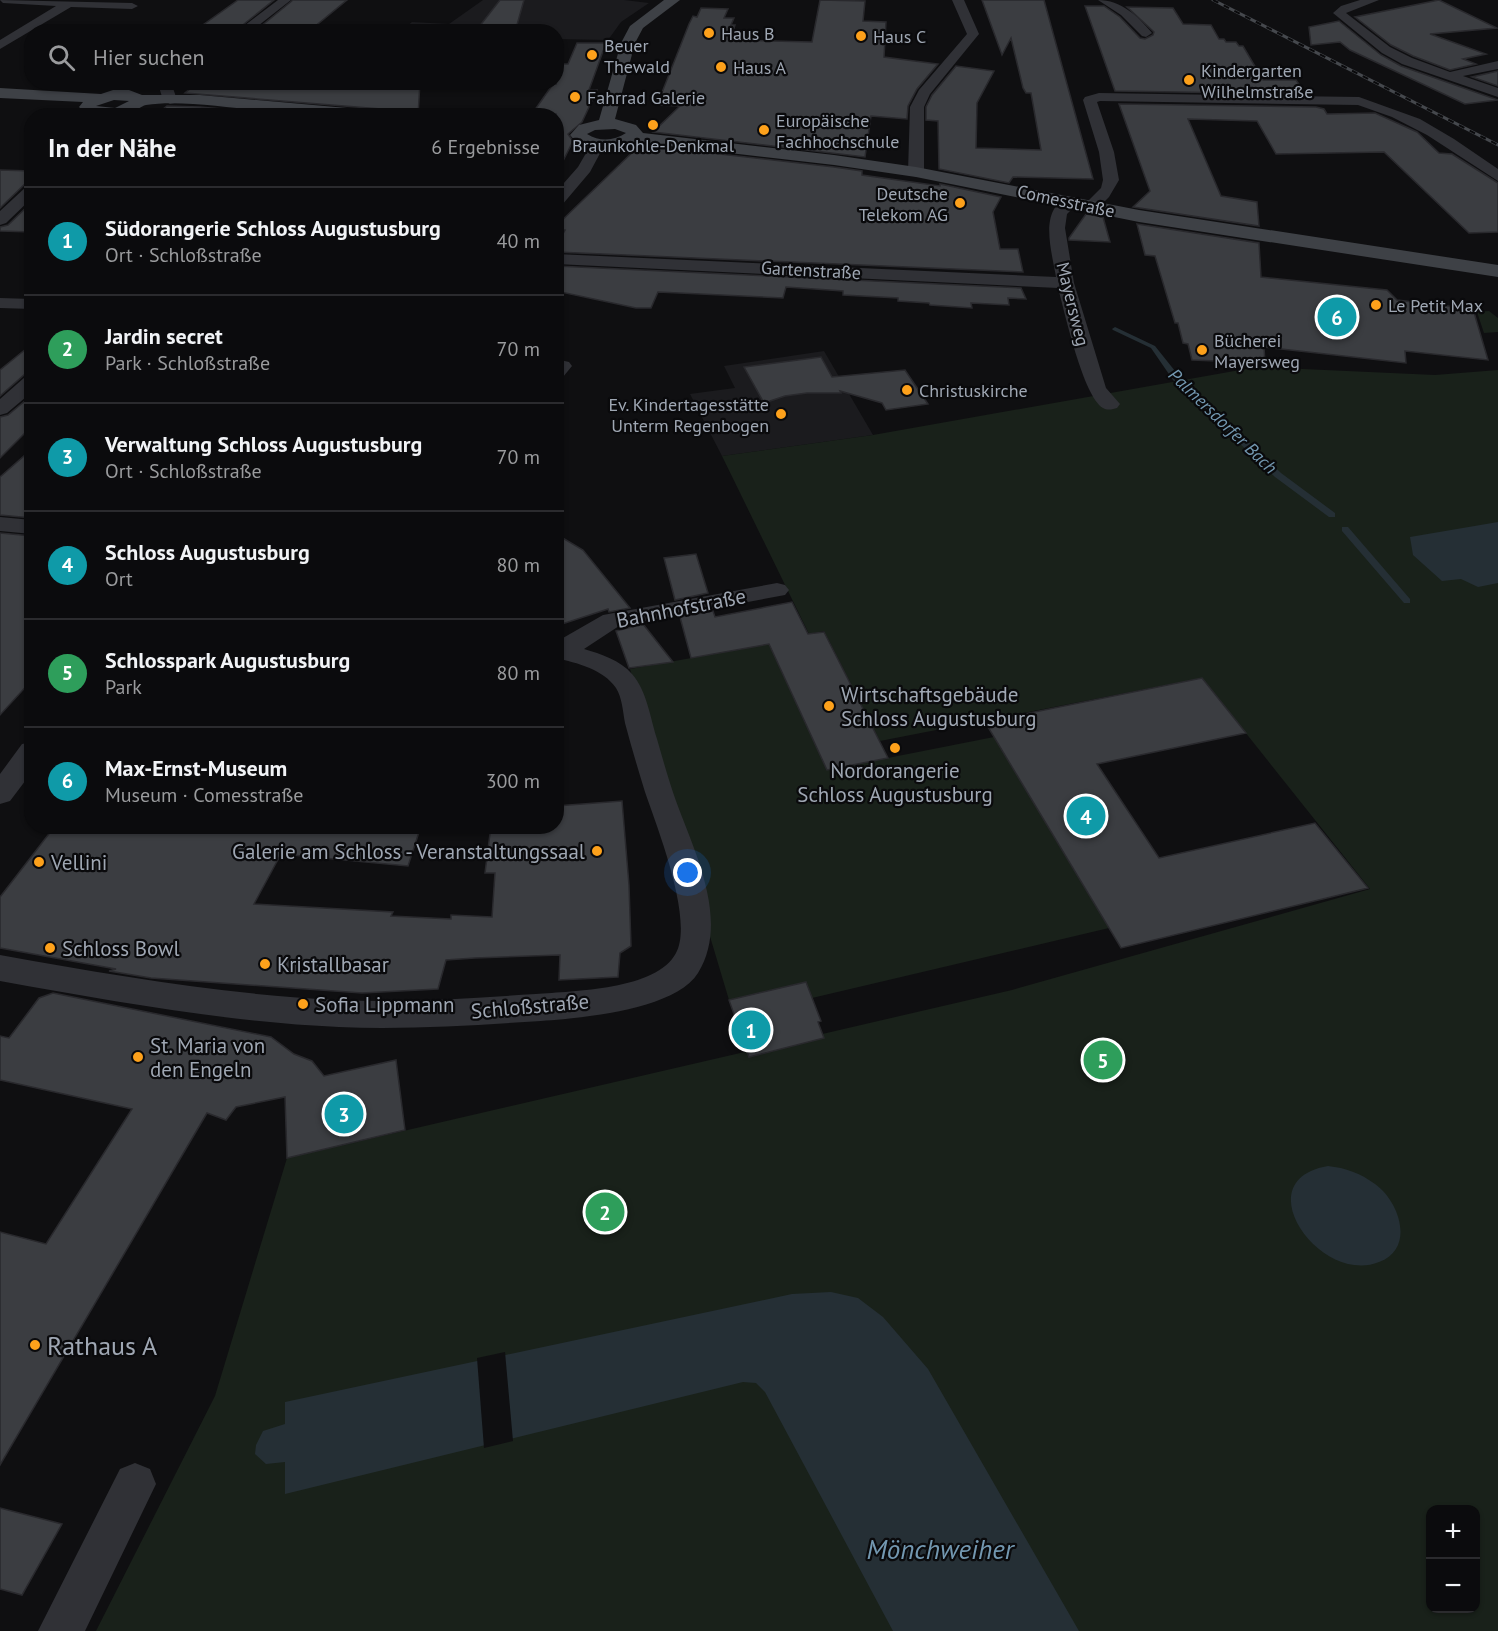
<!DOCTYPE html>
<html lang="de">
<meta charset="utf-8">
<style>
body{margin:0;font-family:"PT Sans",sans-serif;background:#19191b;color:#f1f3f6}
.controls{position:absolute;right:18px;bottom:18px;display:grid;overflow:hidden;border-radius:12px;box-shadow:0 2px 4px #0004}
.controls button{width:54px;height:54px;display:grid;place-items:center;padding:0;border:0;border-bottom:2px solid #2b2b2e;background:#0b0b0d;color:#f1f3f6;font:30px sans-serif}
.you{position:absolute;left:688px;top:873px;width:21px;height:21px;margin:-15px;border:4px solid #fff;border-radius:50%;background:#1a73e8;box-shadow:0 0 0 9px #1a73e833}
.badge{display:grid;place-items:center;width:39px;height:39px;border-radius:50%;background:#db2777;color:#fff;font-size:20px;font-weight:700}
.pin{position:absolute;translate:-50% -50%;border:3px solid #fff;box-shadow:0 2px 6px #0006}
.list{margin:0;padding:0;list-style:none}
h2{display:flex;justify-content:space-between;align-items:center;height:78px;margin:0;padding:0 24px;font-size:26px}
h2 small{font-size:20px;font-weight:400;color:#9a9b9d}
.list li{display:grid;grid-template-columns:39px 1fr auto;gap:18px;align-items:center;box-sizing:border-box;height:108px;padding:0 24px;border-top:2px solid #2b2b2e}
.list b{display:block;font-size:22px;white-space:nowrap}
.list p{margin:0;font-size:20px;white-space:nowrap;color:#9a9b9d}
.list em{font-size:20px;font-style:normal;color:#9a9b9d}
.icon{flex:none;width:33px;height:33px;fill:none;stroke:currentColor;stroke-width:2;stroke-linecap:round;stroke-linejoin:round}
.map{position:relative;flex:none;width:1498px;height:1631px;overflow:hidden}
.search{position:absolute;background:#0b0b0d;box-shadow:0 2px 4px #0004;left:24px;top:24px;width:540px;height:66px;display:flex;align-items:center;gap:15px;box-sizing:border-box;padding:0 21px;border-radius:24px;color:#9a9b9d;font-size:22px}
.panel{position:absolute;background:#0b0b0d;box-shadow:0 2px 4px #0004;left:24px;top:108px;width:540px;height:726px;border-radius:24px}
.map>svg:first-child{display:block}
</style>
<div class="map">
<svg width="1498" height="1631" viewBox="0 0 1498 1631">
<rect width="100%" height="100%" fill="#0f0f11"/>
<!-- built -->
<path fill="#1b1b1e" d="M483 0H624L649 3 621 22 608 40 557 39 556 32H400L412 22 449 24Z
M824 351 873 435 722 456 690 394 735 388 724 366Z"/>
<!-- green -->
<path fill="#19211a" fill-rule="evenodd" d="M1489 311 1498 318V332L1484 333 1477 312Z
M1257 367 1435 375 1498 370V1631H96L215 1396 287 1158 1012 990 1370 889 1202 678 880 741 824 631 809 634 722 456 873 435ZM1430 1510H1476V1608H1430Z
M769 644 827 770 994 737 1109 928 812 998 806 982 729 1000 630 669Z"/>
<!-- water -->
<path fill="#252f35" d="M1498 522V583L1478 587 1461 579 1442 581 1413 555 1410 537Z
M1328 1166C1346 1168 1360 1173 1375 1184 1399 1201 1416 1248 1379 1262 1321 1286 1244 1180 1328 1166Z
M831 1292 858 1298 883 1317 928 1369 1079 1631H893L765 1392 756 1383 743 1382 285 1494V1462L266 1464 255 1454 256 1445 263 1431 285 1424V1402L792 1294Z"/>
<!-- pier -->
<path fill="#0f0f11" d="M505 1352 513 1441 484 1448 477 1358Z"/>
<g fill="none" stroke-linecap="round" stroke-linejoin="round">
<!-- stream -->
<path fill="#252f35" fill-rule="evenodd" d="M1115 327 1155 346 1179 376 1281 473 1335 513V517H1329L1275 477 1173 380 1151 348 1113 330 1112 329Z
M1342 527H1348L1410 599V603H1404L1342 531Z"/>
</g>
<!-- building -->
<path fill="#3b3d41" stroke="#29292d" stroke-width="1.5" d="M238 0H274L234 32H193Z
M293 0H347L308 32H254Z
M500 0H524L515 32H475Z
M820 0 865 1 863 21 886 22 884 57 938 64 917 89 908 106 907 119 871 116 865 157 653 132 680 106 657 105 689 24 693 16 697 17 701 8 728 9 724 18H734L731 25H735L730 40 812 42Z
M982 0H1044L1093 179 1013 177 1009 183 939 169 938 121 926 120V107L932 95 956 66 994 71 977 103 976 148 1041 150 1031 93H1026L1023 88 1011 38 1002 55Z
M1439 0 1497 28 1430 34 1486 54 1463 59 1476 64 1450 70 1413 56 1391 45 1355 17Z
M1085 6H1104L1120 17 1140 38 1145 39 1153 35 1154 32 1127 7 1173 8 1183 24 1211 25 1219 39H1224L1226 42H1236L1239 46H1243L1263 80H1296L1306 94 1115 91Z
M1339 21 1381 55 1401 66 1498 100 1465 104 1350 50 1340 42 1311 45 1309 27Z
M577 43H606L589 90H597L582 122 568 134 573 141 556 175V114H532L553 84H556V64H568Z
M1498 72V86L1472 77 1498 71Z
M198 82H420L418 116H391L381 109 185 93Z
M1119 104 1316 107 1324 109 1327 114 1375 113 1417 132 1439 153 1452 154 1498 183V232L1469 233 1384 152 1276 154 1257 121 1188 119 1221 196 1257 202 1259 226 1133 207 1150 191Z
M167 106 200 107 299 116H154Z
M640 145 834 167 862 171V175L940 186V184L1001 197 993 212 1000 249H1018L1023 272 556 252V246L565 230 556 229V226Z
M0 170 32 171V182L25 184 0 208Z
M32 202V232L0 231V227L8 225Z
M1086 214 1103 217 1110 242 1069 240V238Z
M1137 224 1259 243 1261 277 1387 290 1397 300 1473 309 1488 360 1405 351 1406 363 1264 347 1265 363 1192 360 1188 344 1183 343 1178 323H1175L1155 256 1145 255Z
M556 266 1021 288 1026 299 1008 298 1009 305 971 303 972 308 930 305 929 303 898 301V298L843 295V291L786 287 783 298 658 292 651 308H636L556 291Z
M32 344V373L24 375 0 396V370Z
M821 357 832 377 905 370 928 404 886 410 882 403 840 391 841 393H807L785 396 764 403 744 367Z
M32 395V426L0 458V417L8 415Z
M32 449V518L0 515V477Z
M0 533 32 536V680L0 715Z
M556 534 583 550 630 608 609 612 608 609 556 626Z
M696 554 708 593 675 600 664 558Z
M792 602 808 634 824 632 888 758 827 770 769 644 691 658 680 617 713 611 715 617Z
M643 624 673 662 629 668 616 631Z
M1202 678 1246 733 1097 764 1159 858 1315 823 1368 888 1121 948 985 722Z
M622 801 629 885 631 946 620 953 618 977 559 980 560 955 475 958 446 960 438 989 362 993 151 978 109 971 116 969 0 948V897L55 826H421L408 866 281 854 254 904 393 912 391 916 451 919V915L492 917 495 873H485L491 826H556V806Z
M806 982 821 1021 818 1022 824 1038 749 1057 729 1000Z
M53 993 271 1037 294 1054 312 1061 324 1076 396 1060 405 1130 287 1158 285 1097 236 1107 226 1120 207 1113 0 1465V1232L46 1244 132 1109 0 1080V1036L9 1038 39 998Z
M0 1508 62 1524 22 1595 0 1589Z"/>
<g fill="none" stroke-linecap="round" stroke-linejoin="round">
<!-- street -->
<path fill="#303136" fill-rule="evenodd" d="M0 0 132 3 138 6 132 9 71 7 0 49V40L56 6 3 3Z
M278 0H291L250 32H236Z
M952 0H964L979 34 930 94 924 107V172L916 177 908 172 910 107 919 90 967 34Z
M1098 0C1121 0 1138 16 1152 33L1146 37 1142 36 1121 15Z
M1360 0H1379L1346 13 1390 47 1412 58 1450 72 1498 61V69L1463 76 1498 88V97L1402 64 1382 53 1333 13 1341 6Z
M163 82H178L173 88 177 100 175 103 170 104 163 100 159 87Z
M1099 93 1359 97 1420 119 1454 139 1498 169V181L1427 135 1392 117 1358 105 1100 101 1097 102 1114 152 1119 180 1109 197 1097 209 1091 211 1083 206 1101 188 1103 180 1099 152 1083 100 1085 97Z
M598 140 605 144 590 172 562 205 556 207V192L578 167 593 141Z
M32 184V198L6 223 0 225V211L27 186Z
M1071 197 1079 202 1067 214 1065 228 1074 283 1106 388 1120 404 1117 408C1113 409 1108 411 1103 408 1083 396 1065 313 1058 288L556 264V254L1056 277C1052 252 1037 206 1071 197Z
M0 298 32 299V309L0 308Z
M556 359 569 362 572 366 563 377 556 379Z
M32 375V392L7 413 0 415V399L25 377Z
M0 517 32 520V534L0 531Z
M777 583 785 585 789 590 785 595 619 626 584 649C601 654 620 660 632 674 647 691 650 717 657 739 663 760 669 781 676 801 695 853 730 921 698 973 675 1010 581 1018 541 1021 474 1025 407 1030 339 1027 226 1022 112 1001 0 981V955C112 975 226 995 339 1000 405 1003 471 998 536 994 573 991 657 990 676 953 694 920 657 827 645 792 638 769 631 746 625 723 623 712 622 697 616 688 603 669 577 663 556 658V642L603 615Z
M32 742V772L10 801 0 804V774L22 744Z
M135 1463 150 1469 156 1484 85 1631H38L120 1469Z"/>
<!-- secondary -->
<path fill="#3e4146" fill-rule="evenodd" d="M664 0H680L643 28 635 43 615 119 636 125 643 133 834 155 916 167 1139 210 1498 265V277L1139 222 916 177 834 165 635 142C615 152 585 155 570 135L579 125 599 120 621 43 630 26ZM615 129 626 133C614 141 600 142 587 134L595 130Z
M0 88 101 94 113 90H129L142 95H200L381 111 389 116C344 116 301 114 256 110 224 107 177 100 146 105 141 106 136 111 131 113 117 118 89 119 79 107L83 102 0 98ZM114 100 129 101 115 108 96 106Z"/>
<!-- rail casing -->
<g stroke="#45484d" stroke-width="3">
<path id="rail" d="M1213 0 1498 145"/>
</g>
<!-- rail -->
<use href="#rail" stroke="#0a0a0c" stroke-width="2" stroke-dasharray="6" stroke-linecap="butt"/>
</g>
<!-- markers -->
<g fill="#fda11b" stroke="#0a0a0c" stroke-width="2">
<circle cx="709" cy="33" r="6"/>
<circle cx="861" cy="36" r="6"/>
<circle cx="592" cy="55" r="6"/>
<circle cx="721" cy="67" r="6"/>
<circle cx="1189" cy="80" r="6"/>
<circle cx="575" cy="97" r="6"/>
<circle cx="653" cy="125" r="6"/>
<circle cx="764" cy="130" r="6"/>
<circle cx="960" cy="203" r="6"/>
<circle cx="1376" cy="305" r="6"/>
<circle cx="1202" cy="350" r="6"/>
<circle cx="907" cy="390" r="6"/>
<circle cx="781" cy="414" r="6"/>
<circle cx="829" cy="706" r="6"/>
<circle cx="895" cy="748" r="6"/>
<circle cx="597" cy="851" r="6"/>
<circle cx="39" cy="862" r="6"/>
<circle cx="50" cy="948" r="6"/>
<circle cx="265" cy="964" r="6"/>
<circle cx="303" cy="1004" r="6"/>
<circle cx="138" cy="1057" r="6"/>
<circle cx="35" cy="1345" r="6"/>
</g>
<g text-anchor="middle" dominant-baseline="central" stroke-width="4.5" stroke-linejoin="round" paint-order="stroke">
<!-- far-poi labels -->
<g font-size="18" fill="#9fa7b3" stroke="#0a0a0c" text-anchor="start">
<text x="721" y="33">Haus B</text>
<text x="873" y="36">Haus C</text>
<text x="604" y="45">Beuer<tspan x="604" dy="21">Thewald</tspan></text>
<text x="733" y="67">Haus A</text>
<text x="1201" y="70">Kindergarten<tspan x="1201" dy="21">Wilhelmstraße</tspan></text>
<text x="587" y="97">Fahrrad Galerie</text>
<text x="776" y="120">Europäische<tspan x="776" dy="21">Fachhochschule</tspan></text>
<text x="653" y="145" text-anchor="middle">Braunkohle-Denkmal</text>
<text x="948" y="193" text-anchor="end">Deutsche<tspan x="948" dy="21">Telekom AG</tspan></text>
<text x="1388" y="305">Le Petit Max</text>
<text x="1214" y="340">Bücherei<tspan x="1214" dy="21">Mayersweg</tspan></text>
<text x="919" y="390">Christuskirche</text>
<text x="769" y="404" text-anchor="end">Ev. Kindertagesstätte<tspan x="769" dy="21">Unterm Regenbogen</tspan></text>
</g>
<!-- far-street labels -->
<g font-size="18" fill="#9fa7b3" stroke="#0a0a0c">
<text transform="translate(1066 201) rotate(12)">Comesstraße</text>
<text transform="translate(811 270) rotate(3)">Gartenstraße</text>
<text transform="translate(1073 304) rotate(76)">Mayersweg</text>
</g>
<!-- far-water labels -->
<g font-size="18" font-style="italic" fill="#7398b1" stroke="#0a0a0c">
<text transform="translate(1223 421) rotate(44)">Palmersdorfer Bach</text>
</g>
<!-- street labels -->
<g font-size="21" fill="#9fa7b3" stroke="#0a0a0c">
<text transform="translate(681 608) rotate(-11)">Bahnhofstraße</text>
<text transform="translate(530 1006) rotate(-5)">Schloßstraße</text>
</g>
<!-- poi labels -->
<g font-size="21" fill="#9fa7b3" stroke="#0a0a0c" text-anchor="start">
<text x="841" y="694">Wirtschaftsgebäude<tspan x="841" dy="24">Schloss Augustusburg</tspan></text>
<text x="895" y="770" text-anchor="middle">Nordorangerie<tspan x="895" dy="24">Schloss Augustusburg</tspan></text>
<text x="585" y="851" text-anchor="end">Galerie am Schloss - Veranstaltungssaal</text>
<text x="51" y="862">Vellini</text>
<text x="62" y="948">Schloss Bowl</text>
<text x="277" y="964">Kristallbasar</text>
<text x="315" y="1004">Sofia Lippmann</text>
<text x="150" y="1045">St. Maria von<tspan x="150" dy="24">den Engeln</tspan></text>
</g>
<!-- near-poi labels -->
<g font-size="26" fill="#9fa7b3" stroke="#0a0a0c" text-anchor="start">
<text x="47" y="1345">Rathaus A</text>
</g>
<!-- near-water labels -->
<g font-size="27" font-style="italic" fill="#7398b1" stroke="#0a0a0c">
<text x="940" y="1549">Mönchweiher</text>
</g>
</g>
</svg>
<div class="controls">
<button>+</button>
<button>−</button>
</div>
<div class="you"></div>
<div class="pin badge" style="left:751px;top:1030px;background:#0f9aa8">1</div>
<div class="pin badge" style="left:605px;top:1212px;background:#2e9e5b">2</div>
<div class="pin badge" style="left:344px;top:1114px;background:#0f9aa8">3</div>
<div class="pin badge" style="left:1086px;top:816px;background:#0f9aa8">4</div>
<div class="pin badge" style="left:1103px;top:1060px;background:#2e9e5b">5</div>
<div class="pin badge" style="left:1337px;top:317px;background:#0f9aa8">6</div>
<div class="search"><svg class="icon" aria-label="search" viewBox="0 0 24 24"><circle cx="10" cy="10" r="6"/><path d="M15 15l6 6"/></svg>Hier suchen</div>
<section class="panel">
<h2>In der Nähe<small>6 Ergebnisse</small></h2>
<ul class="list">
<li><span class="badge" style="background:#0f9aa8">1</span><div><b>Südorangerie Schloss Augustusburg</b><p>Ort · Schloßstraße</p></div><em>40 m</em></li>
<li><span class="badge" style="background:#2e9e5b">2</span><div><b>Jardin secret</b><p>Park · Schloßstraße</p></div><em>70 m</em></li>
<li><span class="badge" style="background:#0f9aa8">3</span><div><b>Verwaltung Schloss Augustusburg</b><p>Ort · Schloßstraße</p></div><em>70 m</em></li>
<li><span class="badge" style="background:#0f9aa8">4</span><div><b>Schloss Augustusburg</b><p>Ort</p></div><em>80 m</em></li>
<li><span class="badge" style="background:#2e9e5b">5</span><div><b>Schlosspark Augustusburg</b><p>Park</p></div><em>80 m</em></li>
<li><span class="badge" style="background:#0f9aa8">6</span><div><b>Max-Ernst-Museum</b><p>Museum · Comesstraße</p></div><em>300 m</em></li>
</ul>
</section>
</div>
